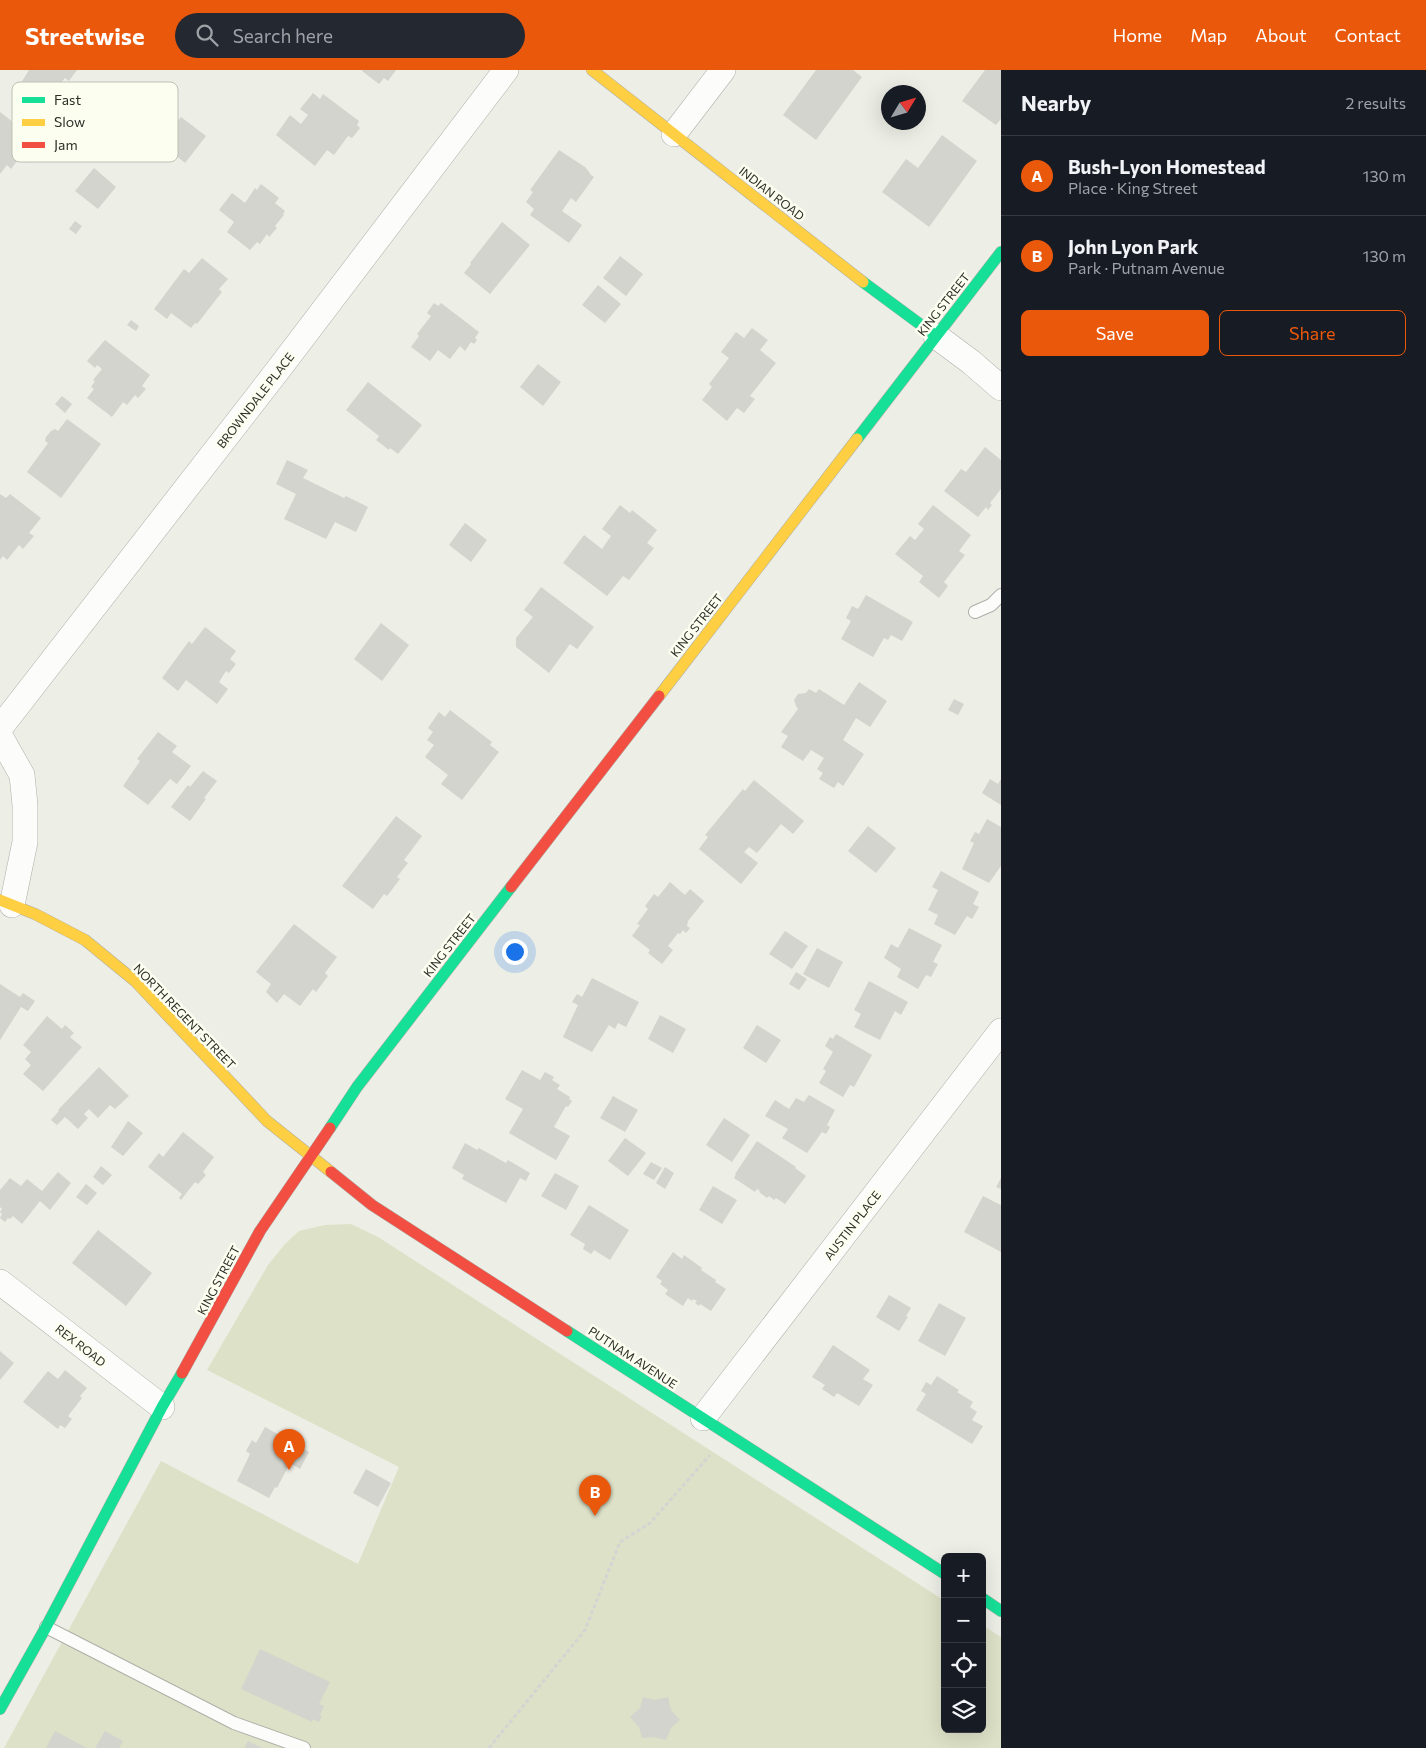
<!DOCTYPE html>
<meta charset="utf-8">
<style>
body{margin:0;font-family:Commissioner,sans-serif;background:#242831;color:#f1f3f6}
.controls{position:absolute;right:15px;bottom:15px;display:grid;overflow:hidden;border-radius:8px;box-shadow:0 5px 20px #0002}
.controls button{width:45px;height:45px;display:grid;place-items:center;padding:0;border:0;border-bottom:1px solid #363941;background:#171b24;color:#f1f3f6;font:25px sans-serif}
.compass{position:absolute;left:881px;top:15px;width:45px;height:45px;border-radius:50%;background:#171b24;box-shadow:0 5px 20px #0002;rotate:52deg}
.you{position:absolute;left:514px;top:881px;width:18px;height:18px;margin:-12px;border:4px solid #fff;border-radius:50%;background:#1a73e8;box-shadow:0 0 0 8px #1a73e833}
.badge{display:grid;place-items:center;width:32px;height:32px;border-radius:50%;background:#ea580c;color:#fff;font-size:16px;font-weight:700}
.pin{position:absolute;translate:-50% -41px;filter:drop-shadow(0 1px 2px #0008)}
.pin::after{content:'';position:absolute;top:26px;width:18px;height:15px;background:inherit;clip-path:polygon(0 0,100% 0,50% 100%)}
.list{margin:0;padding:0;list-style:none}
h2{display:flex;justify-content:space-between;align-items:center;height:65px;margin:0;padding:0 20px;font-size:21px}
h2 small{font-size:16px;font-weight:400;color:#9ea1a6}
.list li{display:grid;grid-template-columns:32px 1fr auto;gap:15px;align-items:center;box-sizing:border-box;height:80px;padding:0 20px;border-top:1px solid #363941}
.list b{display:block;font-size:19px;white-space:nowrap}
.list p{margin:0;font-size:16px;white-space:nowrap;color:#9ea1a6}
.list em{font-size:16px;font-style:normal;color:#9ea1a6}
.actions{display:flex;gap:10px;padding:15px 20px}
.actions a{flex:1;padding:11px 0;border:1px solid #ea580c;border-radius:8px;text-align:center;font-size:18px;color:#ea580c}
.actions .main{background:#ea580c;color:#fff}
.icon{flex:none;width:28px;height:28px;fill:none;stroke:currentColor;stroke-width:2;stroke-linecap:round;stroke-linejoin:round}
.map{position:relative;flex:none;width:1001px;height:1678px;overflow:hidden}
header{display:flex;align-items:center;gap:30px;box-sizing:border-box;height:70px;padding:0 25px;background:#ea580c;color:#fff}
header strong{font-size:24px}
nav{display:flex;gap:28px;margin-inline-start:auto;font-size:18px}
.search{width:350px;height:45px;background:#242831;display:flex;align-items:center;gap:12px;box-sizing:border-box;padding:0 18px;border-radius:28px;color:#9ea1a6;font-size:19px}
main{display:flex}
aside{flex:1;background:#171b24}
.map>svg:first-child{display:block}
</style>
<header>
<strong>Streetwise</strong>
<div class="search"><svg class="icon" aria-label="search" viewBox="0 0 24 24"><circle cx="10" cy="10" r="6"/><path d="M15 15l6 6"/></svg>Search here</div>
<nav><a>Home</a><a>Map</a><a>About</a><a>Contact</a></nav>
</header>
<main>
<div class="map">
<svg width="1001" height="1678" viewBox="0 0 1001 1678">
<rect width="100%" height="100%" fill="#edeee6"/>
<!-- green -->
<path fill="#dde1c7" d="M351 1154 378 1167 945 1531V1659H982V1555L1001 1567V1678H4L161 1391 358 1494 399 1397 207 1300 268 1195 285 1174 299 1161 325 1155Z"/>
<!-- building -->
<path fill="#d3d4cd" d="M29 0H77L69 11 65 8 45 34 19 16Z
M363 0H396L388 11 384 8 379 14 362 1Z
M816 0H853L862 7 816 70 783 45Z
M985 0H1001V49L996 55 962 31Z
M313 23 320 29 323 24 359 51 357 55 360 58 352 68 348 66 334 85 327 80 315 96 276 65 290 45 301 54 308 45 300 39Z
M0 42 41 74 27 93 20 87 11 99 7 95 0 104Z
M181 47 206 66 185 93 161 73Z
M942 65 977 91 929 157 882 122 906 89 918 98Z
M559 80 585 97 590 103V104L594 107 576 132 571 128 562 141 582 155 569 173 530 145 534 139 526 132 533 122 530 120Z
M94 98 116 117 98 139 75 121Z
M261 114 279 128 275 133 285 141 283 144 284 145 275 156 277 158 269 167 267 164 260 174 257 172 250 180 227 162 234 152 219 140 232 123 245 133 255 118 257 120Z
M75 151 82 156 76 164 69 159Z
M502 152 530 175 490 224 464 203 471 194 470 193Z
M620 186 643 204 626 226 603 208Z
M202 188 228 209 219 219 222 222 197 254 195 253 191 258 171 243 167 249 154 239 184 199 189 203Z
M598 215 621 234 605 253 582 235Z
M434 233 438 236 441 233 479 262 475 268 477 270 474 274 471 272 465 281 460 276 450 289 438 280 430 291 411 277 419 266 417 264 431 246 427 243Z
M131 250 139 256 136 261 127 255Z
M752 258 768 270 760 280 776 293 750 326 755 329 744 343 737 338 727 351 702 330 712 317 709 314 729 288 721 282 736 262 744 268Z
M105 270 150 305 142 316 146 319 138 328 135 325 127 335 123 332 112 347 87 328 94 319 91 317 95 311 93 310 102 299 97 295 95 298 87 291Z
M538 294 561 312 543 336 520 317Z
M368 312 422 355 398 384 390 378 389 380 376 370 379 366 346 340Z
M62 326 72 334 65 343 55 334Z
M67 349 101 374 61 428 27 402 48 373 45 371 46 367 51 361 55 359 58 361Z
M985 377 1001 390V419L990 433 992 435 988 440 986 437 978 447 944 421 961 399 966 402Z
M287 390 308 400 303 408 344 428 346 426 368 437 356 462 335 452 326 469 284 449 296 424 276 414Z
M0 424 6 428 10 424 41 448 29 463 34 466 23 479 19 475 7 490 3 486 0 490Z
M620 435 630 443 632 440 657 460 647 473 654 478 629 510 623 506 607 526 563 493 584 465 602 479 611 466 602 459Z
M933 435 971 465 959 481 965 485 944 512 948 516 939 528 919 512 923 506 895 484 910 466 915 470 924 459 918 454Z
M465 453 487 470 471 492 449 475Z
M541 517 594 557 577 579 570 574 549 603 516 577V568L533 547 524 540Z
M866 525 913 552 902 571 891 565 888 570 884 568 873 587 841 569 851 551 846 548 852 536 858 539Z
M381 553 409 575 382 611 354 589Z
M205 557 236 581 230 589 236 594 229 603 226 601 219 612 228 619 217 634 186 610 178 621 162 608 189 571 192 574Z
M859 612 887 631 870 657 856 648 843 670 864 684 843 716 838 712 834 718 819 709 823 703 817 699 824 688 811 680 803 691 781 677 788 666 781 662 798 639 796 636 794 630 798 624 806 623 809 619 816 623 819 619 844 635Z
M954 629 964 634 958 645 948 640Z
M450 640 492 672 490 675 499 682 462 730 441 714 448 705 425 687 434 675 427 670 433 662 428 658 439 642 445 647Z
M158 662 177 676 172 682 191 696 177 714 170 709 148 735 123 716 140 691 137 689Z
M203 701 217 711 204 728 206 729 190 751 171 737 188 715 190 717Z
M990 709 998 714 1001 709V735L982 723Z
M754 710 804 751 793 764 781 754 757 783 749 777 744 782 758 793 741 814 699 779 708 767 705 765 743 719 745 721Z
M396 746 422 766 404 790 408 793 397 807 400 809 387 826 384 824 373 839 342 816Z
M987 749 1001 757V796L989 813 962 799 974 773 970 771 975 762 979 764Z
M868 756 896 778 876 803 848 781Z
M941 801 979 822 973 834 979 837 972 849 967 846 955 865 934 854 938 845 928 840 938 820 932 817Z
M670 812 685 825 690 819 704 831 688 851 687 856 690 858 686 863 683 860 680 864 678 863 668 876 673 880 662 894 648 883 650 880 632 866 640 855 637 854 648 839 645 836 654 824 658 827Z
M294 854 337 887 325 903 328 906 316 922 313 919 300 936 284 924 277 933 266 922 271 914 256 902Z
M909 858 942 875 933 892 938 894 931 907 926 905 918 919 897 907 901 899 884 888 891 874 898 878Z
M785 861 808 876 792 899 769 884Z
M817 878 843 892 829 918 803 904Z
M796 902 807 909 799 920 789 914Z
M592 908 639 932 626 957 618 953 615 959 609 955 592 982 563 967 578 935 572 932 577 924 582 927Z
M869 911 908 932 901 945 895 941 880 970 854 957 861 944 854 940Z
M0 914 20 927 23 923 35 931 28 941 21 937 0 970Z
M660 945 686 959 673 983 648 969Z
M47 946 62 959 65 955 74 963 70 967 82 977 43 1021 23 1004 31 995 25 989 31 982 23 975Z
M757 955 781 970 766 993 743 978Z
M836 964 872 985 854 1017 850 1015 843 1027 819 1013 826 1001 823 999 833 982 825 976 830 967 833 969Z
M99 997 129 1026 115 1039 110 1035 98 1048 89 1039 84 1044 88 1048 78 1059 65 1047 57 1055 51 1050 59 1041 58 1040Z
M522 1000 540 1010 545 1002 554 1007 552 1010 560 1015 557 1019 570 1027 569 1029 572 1031 568 1037 566 1036 554 1057 570 1066 556 1090 509 1063 523 1039 505 1029Z
M809 1025 835 1040 827 1055 830 1057 826 1064 822 1062 807 1083 782 1068 788 1059 765 1046 775 1030 789 1039 796 1028 804 1032Z
M613 1026 638 1040 625 1062 600 1048Z
M724 1048 750 1065 732 1092 706 1075Z
M128 1051 143 1063 123 1086 111 1077Z
M183 1062 214 1087 203 1102 206 1105 198 1114 195 1112 181 1130 179 1128 182 1124 148 1097 159 1083 163 1087Z
M625 1068 646 1083 628 1106 608 1091Z
M757 1071 796 1097 795 1098 806 1106 785 1134 776 1128 774 1130 769 1126 767 1128 759 1122 760 1121 757 1119 755 1122 734 1108 736 1104H735Z
M465 1073 477 1080 479 1078 506 1093 508 1090 530 1103 526 1111 520 1108 506 1133 462 1109 464 1105 452 1098Z
M651 1092 662 1098 654 1110 643 1104Z
M101 1096 112 1105 103 1115 93 1107Z
M665 1097 674 1103 665 1119 656 1113Z
M58 1102 71 1113 50 1140 40 1131 22 1154 13 1146 10 1149 8 1148 5 1152 0 1148 2 1144 0 1142 2 1139 0 1137V1120L10 1108 21 1116 27 1109 42 1121Z
M555 1103 579 1116 566 1140 541 1126Z
M1001 1108V1119L996 1117Z
M86 1114 97 1123 87 1135 76 1127Z
M713 1116 737 1130 722 1154 699 1140Z
M983 1126 1001 1135V1182L964 1162Z
M589 1135 629 1160 610 1190 594 1180 591 1184 583 1179 585 1174 570 1165Z
M98 1160 152 1203 126 1236 72 1193Z
M673 1182 682 1189 684 1185 702 1198 701 1200 716 1210 715 1212 726 1219 711 1241 700 1234 699 1236 695 1233 697 1231 693 1229 692 1231 688 1228 683 1236 665 1224 668 1220 660 1214 662 1211 656 1207Z
M889 1225 911 1238 906 1246 908 1247 899 1261 876 1247Z
M939 1233 966 1248 945 1286 918 1271Z
M833 1275 870 1300 863 1309 873 1315 859 1336 837 1323 834 1327 822 1319 825 1315 812 1307Z
M0 1281 14 1293 0 1310Z
M65 1300 87 1318 80 1326 82 1328 68 1346 72 1349 65 1358 60 1355 58 1359 23 1332 48 1301 58 1309Z
M937 1306 959 1320 957 1322 973 1332 970 1337 977 1342 972 1350 983 1356 972 1374 916 1340 926 1324 921 1321 926 1312 931 1315Z
M265 1357 309 1382 300 1399 290 1393 277 1418 275 1417 269 1428 237 1411 250 1384 246 1381 252 1370 256 1373Z
M366 1399 391 1413 378 1437 353 1423Z
M260 1579 330 1612 319 1634 324 1636 320 1645 322 1646 319 1652 313 1649 312 1652 241 1619Z
M643 1627 655 1630 668 1627 671 1640 680 1650 671 1658 666 1670 654 1667 642 1668 639 1657 630 1647 640 1638Z
M55 1661 87 1678H46Z
M105 1661 123 1671 119 1678H95Z
M248 1671 262 1678H244Z"/>
<g fill="none" stroke-linecap="round" stroke-linejoin="round">
<!-- lane casing -->
<g stroke="#aeafa8" stroke-width="14">
<path id="lane" d="M975 542 991 535 1001 525
M46 1557 234 1653 304 1678"/>
</g>
<!-- street casing -->
<g stroke="#aeafa8" stroke-width="26">
<path id="street" d="M674 64 723 0
M936 266 971 292 1001 318
M0 658 278 300 506 0
M0 666 22 705 25 735V772L12 835
M0 1212 162 1337
M703 1348 1001 961"/>
</g>
<!-- fast casing -->
<g stroke="#aeafa8" stroke-width="12">
<path id="fast" d="M863 212 936 266
M857 369 1001 182
M330 1058 357 1017 511 817
M567 1261 945 1504
M982 1528 1001 1541
M0 1639 46 1557 162 1337 182 1303"/>
</g>
<!-- slow casing -->
<g stroke="#aeafa8" stroke-width="12">
<path id="slow" d="M592 0 863 212
M659 626 857 369
M0 830 35 844 85 870 135 911 267 1051 331 1102"/>
</g>
<!-- jam casing -->
<g stroke="#aeafa8" stroke-width="12">
<path id="jam" d="M511 817 659 626
M331 1102 372 1135 567 1261
M182 1303 260 1161 330 1058"/>
</g>
<!-- path -->
<path stroke="#d4d4d2" stroke-width="3" stroke-dasharray="4 2.5" stroke-linecap="butt" d="M489 1678 585 1560 620 1472 650 1453 710 1385"/>
<!-- lane -->
<use href="#lane" stroke="#fcfcfb" stroke-width="12"/>
<!-- street -->
<use href="#street" stroke="#fcfcfb" stroke-width="25"/>
<!-- fast -->
<use href="#fast" stroke="#16e098" stroke-width="11"/>
<!-- slow -->
<use href="#slow" stroke="#ffcf43" stroke-width="11"/>
<!-- jam -->
<use href="#jam" stroke="#f24e42" stroke-width="11"/>
</g>
<g text-anchor="middle" dominant-baseline="central" stroke-width="5" stroke-linejoin="round" paint-order="stroke">
<!-- street labels -->
<g font-size="12" fill="#2d2e28" stroke="#fcfef0">
<text transform="translate(772 123) rotate(38)">INDIAN ROAD</text>
<text transform="translate(943 234) rotate(-52)">KING STREET</text>
<text transform="translate(255 330) rotate(-52)">BROWNDALE PLACE</text>
<text transform="translate(696 555) rotate(-52)">KING STREET</text>
<text transform="translate(449 875) rotate(-52)">KING STREET</text>
<text transform="translate(185 946) rotate(46)">NORTH REGENT STREET</text>
<text transform="translate(852 1155) rotate(-52)">AUSTIN PLACE</text>
<text transform="translate(218 1210) rotate(-62)">KING STREET</text>
<text transform="translate(81 1275) rotate(38)">REX ROAD</text>
<text transform="translate(633 1287) rotate(33)">PUTNAM AVENUE</text>
</g>
</g>
<!-- legend -->
<rect x="12" y="12" width="166" height="80" rx="8" fill="#fcfef0" stroke="#bec0b4" stroke-width="1"/>
<rect x="22" y="27" width="23" height="6" fill="#16e098"/>
<rect x="22" y="49" width="23" height="7" fill="#ffcf43"/>
<rect x="22" y="72" width="23" height="6" fill="#f24e42"/>
<g font-size="14" fill="#2d2e28">
<text x="54" y="35">Fast</text>
<text x="54" y="57">Slow</text>
<text x="54" y="80">Jam</text>
</g>
</svg>
<div class="controls">
<button>+</button>
<button>−</button>
<button><svg class="icon" aria-label="locate" viewBox="0 0 24 24"><circle cx="12" cy="12" r="6"/><path d="M12 2v4M12 18v4M2 12h4M18 12h4"/></svg></button>
<button><svg class="icon" aria-label="layers" viewBox="0 0 24 24"><path d="M12 4l9 5-9 5-9-5zM3 14l9 5 9-5"/></svg></button>
</div>
<svg class="compass" viewBox="-18 -18 36 36"><path d="M0-13l5 13h-10z" fill="#e53935"/><path d="M0 13l5-13h-10z" fill="#9ea1a6"/></svg>
<div class="you"></div>
<div class="pin badge" style="left:289px;top:1400px">A</div>
<div class="pin badge" style="left:595px;top:1446px">B</div>
</div>
<aside>
<h2>Nearby<small>2 results</small></h2>
<ul class="list">
<li><span class="badge">A</span><div><b>Bush-Lyon Homestead</b><p>Place · King Street</p></div><em>130 m</em></li>
<li><span class="badge">B</span><div><b>John Lyon Park</b><p>Park · Putnam Avenue</p></div><em>130 m</em></li>
</ul>
<div class="actions"><a class="main">Save</a><a>Share</a></div>
</aside>
</main>
